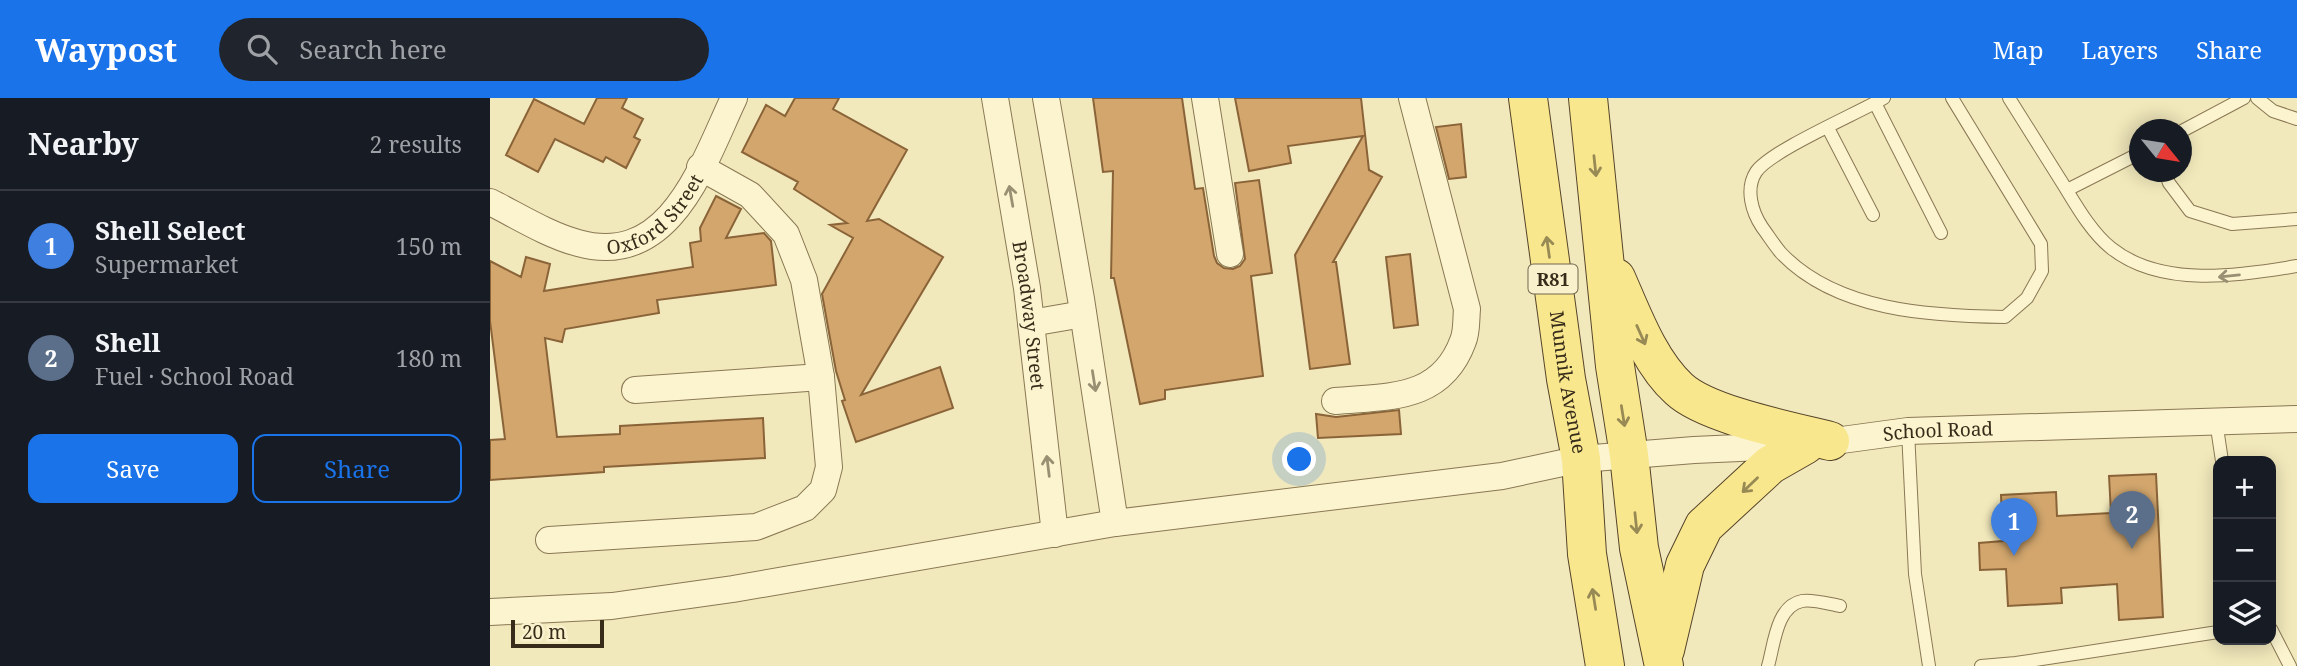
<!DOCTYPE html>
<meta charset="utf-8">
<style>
body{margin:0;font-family:"Noto Serif",serif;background:#20242c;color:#f1f3f6}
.controls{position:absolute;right:21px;bottom:21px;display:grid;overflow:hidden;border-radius:14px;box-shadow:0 4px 18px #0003}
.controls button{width:63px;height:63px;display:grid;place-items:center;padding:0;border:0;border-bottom:2px solid #363941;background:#171b24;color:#f1f3f6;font:35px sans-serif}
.compass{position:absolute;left:1639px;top:21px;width:63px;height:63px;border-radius:50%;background:#171b24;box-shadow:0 4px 18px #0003;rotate:120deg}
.scale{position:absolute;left:21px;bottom:18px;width:93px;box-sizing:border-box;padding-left:7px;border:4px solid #372c1a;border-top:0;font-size:19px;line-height:24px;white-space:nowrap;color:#372c1a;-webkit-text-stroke:5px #f8f1cb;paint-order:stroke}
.you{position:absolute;left:810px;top:362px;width:24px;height:24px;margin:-18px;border:5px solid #fff;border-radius:50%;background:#1a73e8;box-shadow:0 0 0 10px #1a73e833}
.badge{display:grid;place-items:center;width:46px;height:46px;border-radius:50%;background:#1a73e8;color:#fff;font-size:23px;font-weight:700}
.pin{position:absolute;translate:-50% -58px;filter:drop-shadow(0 2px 4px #0008)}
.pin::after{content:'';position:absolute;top:37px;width:24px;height:21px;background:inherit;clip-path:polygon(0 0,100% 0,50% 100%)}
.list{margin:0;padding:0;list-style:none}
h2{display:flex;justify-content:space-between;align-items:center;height:91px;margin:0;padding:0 28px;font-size:30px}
h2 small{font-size:23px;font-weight:400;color:#9ea1a6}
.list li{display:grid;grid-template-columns:46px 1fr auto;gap:21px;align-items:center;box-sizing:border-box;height:112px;padding:0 28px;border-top:2px solid #363941}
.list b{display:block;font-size:26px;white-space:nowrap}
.list p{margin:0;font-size:23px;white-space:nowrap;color:#9ea1a6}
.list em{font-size:23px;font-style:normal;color:#9ea1a6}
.actions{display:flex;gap:14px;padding:21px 28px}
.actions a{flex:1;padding:16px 0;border:2px solid #1a73e8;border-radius:14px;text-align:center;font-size:24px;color:#1a73e8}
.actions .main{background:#1a73e8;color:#fff}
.icon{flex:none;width:38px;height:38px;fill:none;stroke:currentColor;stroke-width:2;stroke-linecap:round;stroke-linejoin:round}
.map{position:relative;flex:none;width:1807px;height:568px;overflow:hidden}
header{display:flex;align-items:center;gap:42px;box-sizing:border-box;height:98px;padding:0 35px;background:#1a73e8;color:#fff}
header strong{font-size:33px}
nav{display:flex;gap:38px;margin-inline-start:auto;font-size:24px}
.search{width:490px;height:63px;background:#20242c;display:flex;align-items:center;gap:18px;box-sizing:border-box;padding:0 24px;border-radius:38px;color:#9ea1a6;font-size:26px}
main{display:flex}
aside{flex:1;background:#171b24}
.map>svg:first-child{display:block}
</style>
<header>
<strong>Waypost</strong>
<div class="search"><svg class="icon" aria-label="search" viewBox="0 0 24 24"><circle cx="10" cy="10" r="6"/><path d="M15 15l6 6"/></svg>Search here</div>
<nav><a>Map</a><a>Layers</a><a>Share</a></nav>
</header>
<main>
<aside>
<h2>Nearby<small>2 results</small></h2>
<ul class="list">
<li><span class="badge" style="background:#3f7fe0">1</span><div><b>Shell Select</b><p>Supermarket</p></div><em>150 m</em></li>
<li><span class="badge" style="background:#5c6f8a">2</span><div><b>Shell</b><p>Fuel · School Road</p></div><em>180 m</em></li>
</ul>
<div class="actions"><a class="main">Save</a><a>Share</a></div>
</aside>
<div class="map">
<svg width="1807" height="568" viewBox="0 0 1807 568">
<rect width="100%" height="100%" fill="#f1e8bb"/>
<!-- building -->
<path fill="#d2a66d" stroke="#8a6438" stroke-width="2" d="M107 0H137L132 10 153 21 144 39 150 42 136 70 116 59 113 64 65 41 48 74 16 57 44 1 94 26Z
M305 0H349L343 11 417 52 377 123 389 121 453 159 371 297 450 269 463 310 366 344 352 303 355 302 346 273 332 196 363 140 340 127 357 125 304 91 308 84 252 54 276 7 295 18Z
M603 0H692L705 91 713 90 724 158 727 165 734 170 743 171 750 168 755 161 745 85 769 82 782 175 761 178 773 278 675 292V301L650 306 624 180H621L623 73 613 74Z
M745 0H871L879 72 892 79 843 164H846L860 266 820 271 805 157 873 38 798 48 801 65 759 73Z
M971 26 976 79 959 81 946 29Z
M226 98 251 111 236 140 274 135 281 143 286 187 167 202 169 215 75 231 72 244 55 240 67 339 130 336V328L273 320 275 360 114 369V374L0 382V342L15 341 0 223V163L31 179 36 159 60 166 54 193 203 169 200 145 211 143 210 130Z
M920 156 928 227 904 230 896 159Z
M909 312 911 336 828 340 826 316 846 319Z
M1666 376 1673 519 1629 522 1627 486 1571 490 1572 505 1518 508 1516 471 1490 472 1489 445 1513 443 1511 397 1566 394 1567 418 1621 415 1619 378Z"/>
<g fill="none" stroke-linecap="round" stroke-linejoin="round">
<!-- service casing -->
<g stroke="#897854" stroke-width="14">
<path id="service" d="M1394 0C1366 16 1280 53 1266 74 1255 91 1262 114 1272 129 1278 137 1284 147 1291 155 1346 213 1440 218 1515 219L1537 200 1552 173 1551 146 1462 0
M1519 0C1537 29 1555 57 1573 86 1586 107 1601 134 1621 150 1671 190 1749 178 1807 168
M1767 0 1783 13 1807 21
M1385 5 1451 135
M1338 30 1383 117
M1692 33 1754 0
M1675 74 1679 85 1700 113 1742 126 1807 121
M1577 92 1650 55
M1726 323 1732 363
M1418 333 1425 476 1439 568
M1781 531 1800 568
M1278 568C1284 548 1286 508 1312 503 1322 501 1339 506 1350 508
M1491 568 1526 565 1728 534"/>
</g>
<!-- minor casing -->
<g stroke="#897854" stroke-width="28">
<g id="minor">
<path id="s1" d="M505 0 537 190 565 436"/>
<path d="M556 0 591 201 625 425"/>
<path d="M715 0 740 156"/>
<path id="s2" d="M0 104C28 118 58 137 88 145 181 171 213 65 244 0"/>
<path d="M541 225 593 216"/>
<path d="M145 292 331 279"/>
<path d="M845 303C899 298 951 303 973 243 977 234 976 221 977 211L922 0"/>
<path d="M59 442 266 429 315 410 333 392 339 369 331 279 314 182 296 136 260 97 210 69"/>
<path id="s3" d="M0 514 122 508 243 491 625 425 1012 378 1091 361 1204 352 1315 347 1418 333 1807 321"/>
</g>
</g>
<!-- primary casing -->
<g stroke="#564429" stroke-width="40">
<g id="primary">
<path id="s4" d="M1038 0 1076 281 1091 361 1097 456 1115 568"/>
<path d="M1098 0 1125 268 1139 357 1149 450 1174 568"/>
<path d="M1126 180C1142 216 1159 264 1189 291 1217 317 1301 333 1340 343"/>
<path d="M1175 552 1195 467 1214 428 1280 367 1315 347"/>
</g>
</g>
<!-- service -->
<use href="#service" stroke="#fbf4ce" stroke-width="12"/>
<!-- minor -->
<use href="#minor" stroke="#fbf4ce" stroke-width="26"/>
<!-- primary -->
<use href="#primary" stroke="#f9e78e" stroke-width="38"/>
</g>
<!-- one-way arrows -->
<defs><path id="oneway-shaft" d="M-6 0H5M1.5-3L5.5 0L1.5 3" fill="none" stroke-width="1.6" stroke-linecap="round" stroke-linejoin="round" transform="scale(1.75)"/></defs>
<g stroke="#988a54">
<use href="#oneway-shaft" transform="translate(1105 68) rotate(84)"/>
<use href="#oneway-shaft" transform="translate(1058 149) rotate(-98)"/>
<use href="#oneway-shaft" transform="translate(1151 237) rotate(66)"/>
<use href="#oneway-shaft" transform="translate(1133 318) rotate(81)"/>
<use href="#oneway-shaft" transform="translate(1260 387) rotate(136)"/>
<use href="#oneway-shaft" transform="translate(1146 425) rotate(84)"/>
<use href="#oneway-shaft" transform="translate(1104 501) rotate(-99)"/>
</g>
<g stroke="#999074">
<use href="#oneway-shaft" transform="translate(521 98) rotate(-100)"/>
<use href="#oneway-shaft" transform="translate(1739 178) rotate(174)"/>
<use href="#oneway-shaft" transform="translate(604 283) rotate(81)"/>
<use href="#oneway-shaft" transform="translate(558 368) rotate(-97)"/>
</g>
<g text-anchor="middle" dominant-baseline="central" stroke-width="6" stroke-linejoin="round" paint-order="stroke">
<!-- shield labels -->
<rect fill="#f8f1cb" stroke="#71674f" stroke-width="2" x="1038.5" y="166.5" width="49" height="29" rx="5"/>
<g font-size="18" font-weight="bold" fill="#372c1a">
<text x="1063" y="181">R81</text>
</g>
<!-- street labels -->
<g font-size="19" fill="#372c1a" stroke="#f8f1cb">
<text stroke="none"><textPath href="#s2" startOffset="187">Oxford Street</textPath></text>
<text stroke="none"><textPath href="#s1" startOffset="220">Broadway Street</textPath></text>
<text stroke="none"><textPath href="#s4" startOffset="287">Munnik Avenue</textPath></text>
<text stroke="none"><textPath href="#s3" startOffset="1461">School Road</textPath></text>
</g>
</g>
</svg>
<div class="controls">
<button>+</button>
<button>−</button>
<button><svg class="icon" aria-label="layers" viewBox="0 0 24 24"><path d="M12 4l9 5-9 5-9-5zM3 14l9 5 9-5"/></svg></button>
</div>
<svg class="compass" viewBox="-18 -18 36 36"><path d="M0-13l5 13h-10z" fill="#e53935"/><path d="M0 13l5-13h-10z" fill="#9ea1a6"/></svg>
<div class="scale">20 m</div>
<div class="you"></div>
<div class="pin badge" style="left:1524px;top:458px;background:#3f7fe0">1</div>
<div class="pin badge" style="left:1642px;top:451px;background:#5c6f8a">2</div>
</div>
</main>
